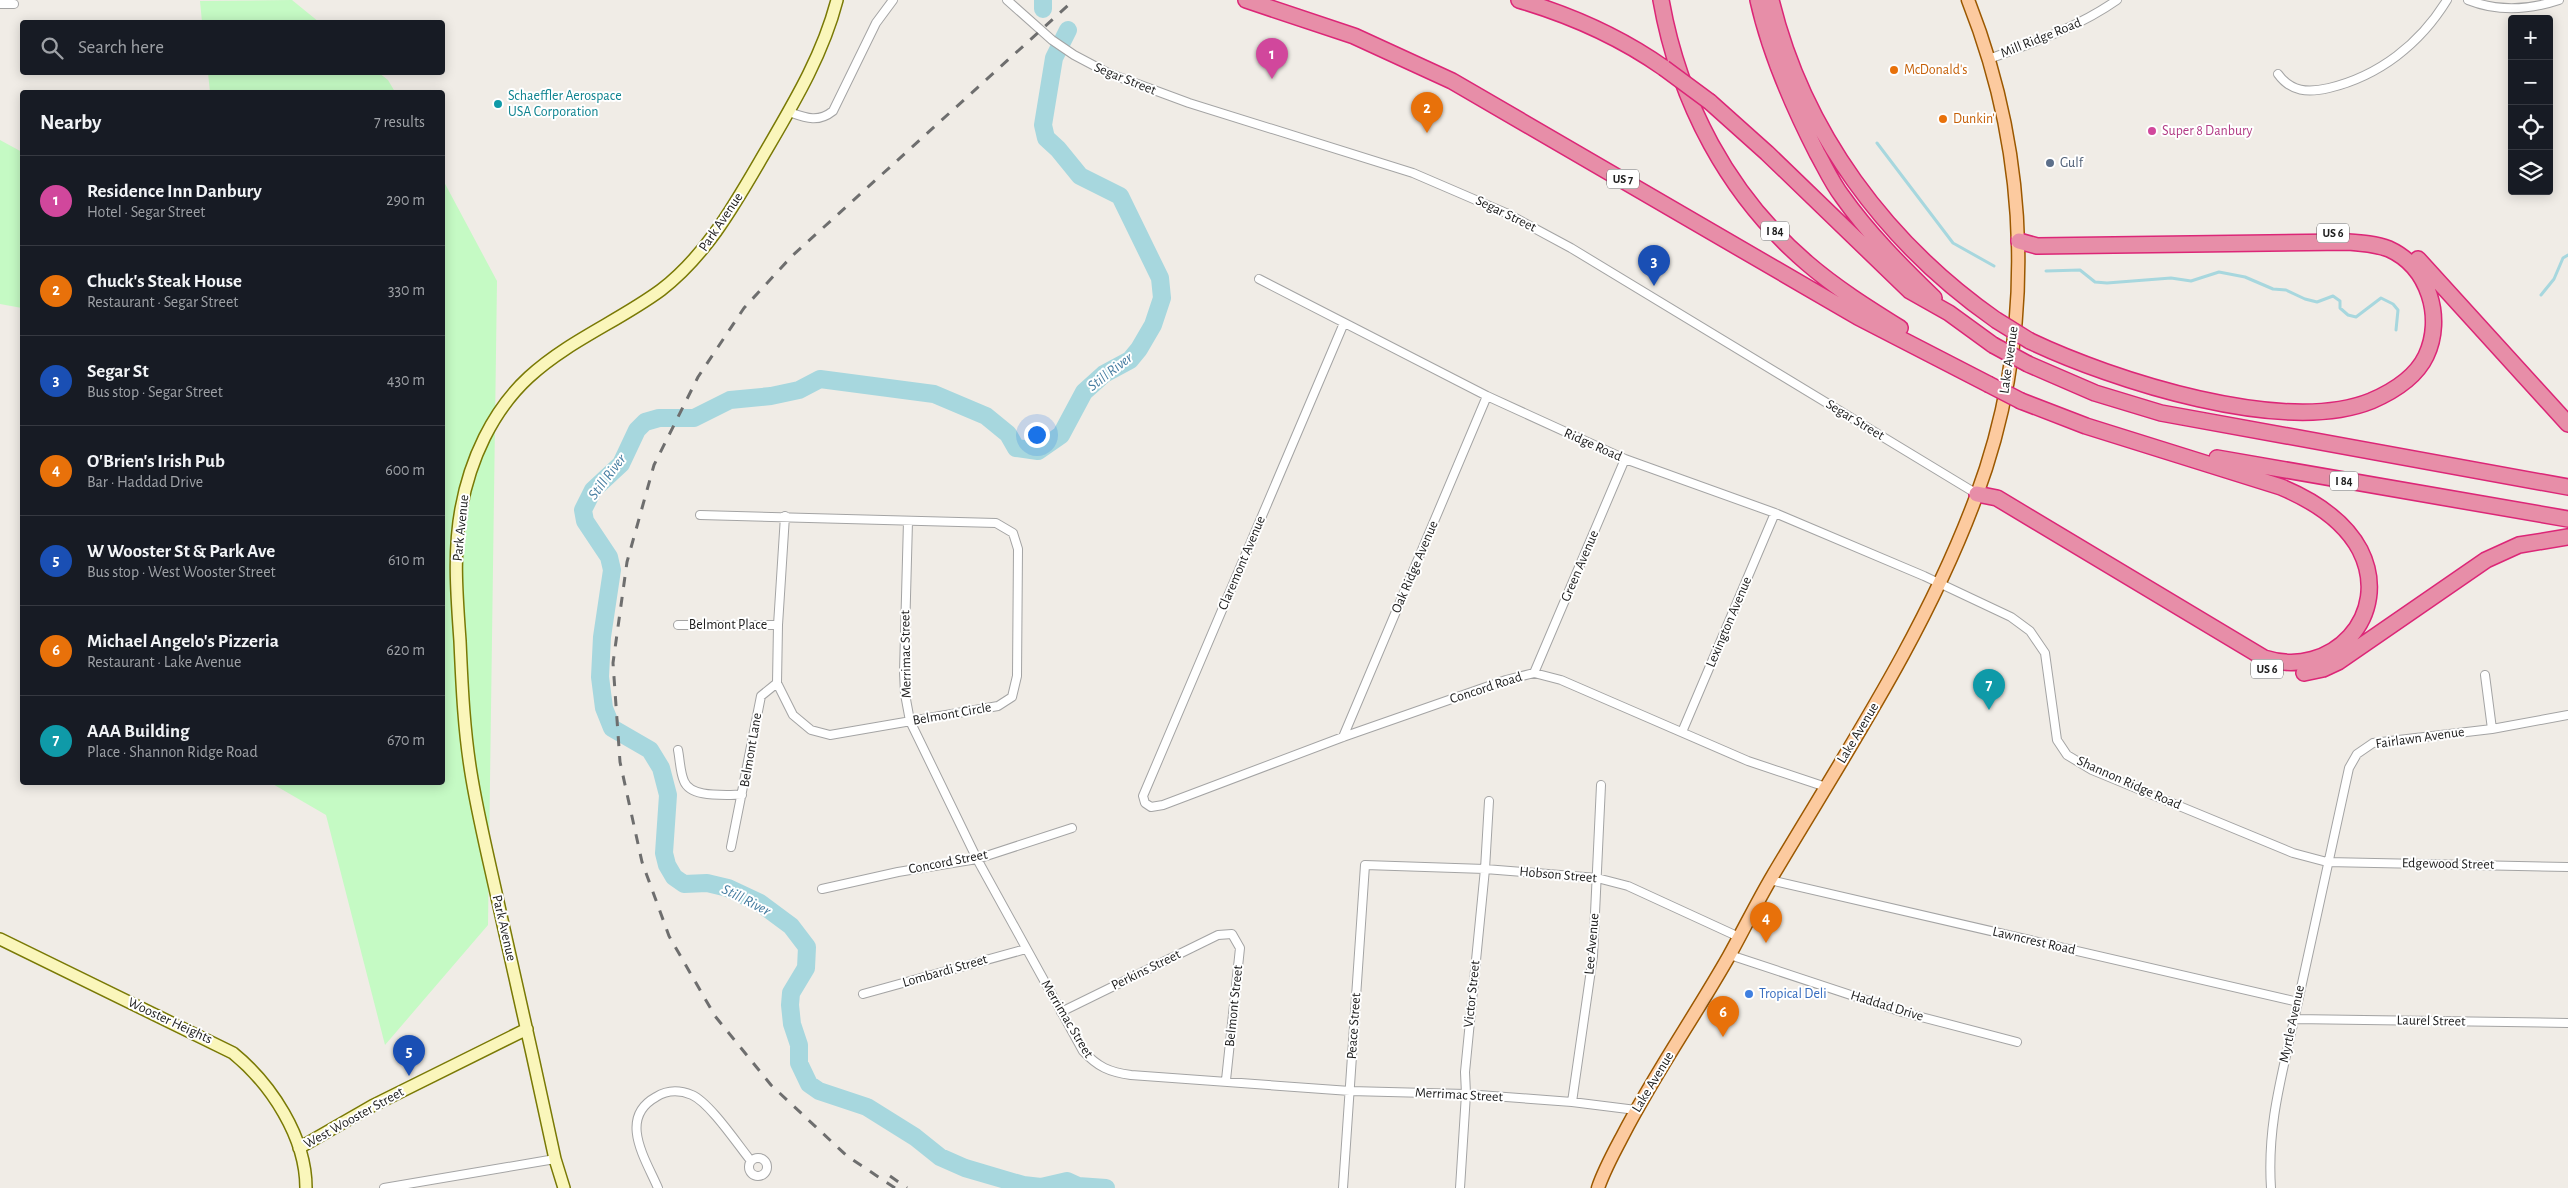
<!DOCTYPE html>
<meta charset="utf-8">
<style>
body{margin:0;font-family:"Alegreya Sans",sans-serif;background:#242831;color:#f1f3f6}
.controls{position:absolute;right:15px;top:15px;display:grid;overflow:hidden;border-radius:5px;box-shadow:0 2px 12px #0003}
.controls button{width:45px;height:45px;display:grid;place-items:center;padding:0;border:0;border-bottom:1px solid #363941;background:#171b24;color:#f1f3f6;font:25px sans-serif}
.you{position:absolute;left:1036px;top:434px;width:18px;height:18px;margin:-12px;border:4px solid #fff;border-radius:50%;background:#1a73e8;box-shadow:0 0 0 8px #1a73e833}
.badge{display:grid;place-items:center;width:32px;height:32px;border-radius:50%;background:#cf0016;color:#fff;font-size:16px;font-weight:700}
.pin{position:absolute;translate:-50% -41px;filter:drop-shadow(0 1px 2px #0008)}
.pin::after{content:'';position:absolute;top:26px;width:18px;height:15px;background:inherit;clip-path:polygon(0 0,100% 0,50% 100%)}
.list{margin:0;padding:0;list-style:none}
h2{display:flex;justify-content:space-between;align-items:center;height:65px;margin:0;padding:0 20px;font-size:21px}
h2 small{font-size:16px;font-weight:400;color:#9ea1a6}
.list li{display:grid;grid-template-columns:32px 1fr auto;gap:15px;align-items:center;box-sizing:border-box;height:90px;padding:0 20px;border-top:1px solid #363941}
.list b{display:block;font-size:19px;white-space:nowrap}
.list p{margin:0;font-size:16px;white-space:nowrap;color:#9ea1a6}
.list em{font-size:16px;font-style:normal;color:#9ea1a6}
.icon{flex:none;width:28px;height:28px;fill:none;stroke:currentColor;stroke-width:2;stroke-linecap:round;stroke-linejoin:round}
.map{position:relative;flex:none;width:2568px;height:1188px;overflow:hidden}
.search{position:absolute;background:#171b24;box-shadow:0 2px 12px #0003;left:20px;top:20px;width:425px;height:55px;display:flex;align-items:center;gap:12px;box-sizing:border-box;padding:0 18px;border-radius:5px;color:#9ea1a6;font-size:19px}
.panel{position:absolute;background:#171b24;box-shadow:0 2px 12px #0003;left:20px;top:90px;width:425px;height:695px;border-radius:5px}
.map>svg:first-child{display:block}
</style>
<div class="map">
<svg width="2568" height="1188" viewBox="0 0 2568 1188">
<rect width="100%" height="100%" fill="#f0ece6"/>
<!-- park -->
<path fill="#c5fac4" d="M292 0 319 22H202L200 1Z
M208 73H379L388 80 395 92H210Z
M0 140 22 152V308L0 304Z
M443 180 497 281 488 925 385 1045 326 815 271 783 442 782Z"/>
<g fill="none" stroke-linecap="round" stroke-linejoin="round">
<!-- stream -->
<path stroke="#a7d7de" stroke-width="3" d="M1877 143 1953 243 1994 266
M2046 271 2080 270 2095 282 2107 283 2171 278 2191 281 2219 272 2245 277 2273 289 2286 290 2305 299 2317 302 2333 296 2340 301V308L2348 315 2356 317 2381 298 2393 304 2398 310 2396 330
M2541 295 2554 279 2563 258 2568 255"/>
<!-- river -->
<path stroke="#a7d7de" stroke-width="18" d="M1043 0V9
M1068 30 1054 58 1043 125 1046 138 1058 149 1080 176 1120 196 1160 278 1162 298 1153 325 1139 349 1130 360 1104 374 1084 392 1061 435 1038 451 1016 448 1008 434 986 416 934 394 820 379 799 390 771 396 730 400 694 418H659L645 422 637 430 621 464 593 490 583 510 585 521 609 557 612 570 602 637 600 677 604 708 612 728 650 750 661 768 668 795 664 853 667 865 674 877 684 884 707 883 728 888 760 903 791 926 807 947 806 968 791 993 790 1005 792 1024 799 1045V1063L809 1084 819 1091 867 1107 915 1137 940 1157 965 1168 1023 1185 1041 1187 1067 1181 1078 1186 1106 1188"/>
<!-- street casing -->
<g stroke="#a4a4a4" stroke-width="10">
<path id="street" d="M1007 0 1052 40 1074 55 1108 73 1189 103 1413 173 1506 213 1571 248 1977 494
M2468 0C2498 12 2529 10 2559 0
M0 4H14
M1989 59C2034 42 2077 28 2117 0
M2278 74C2291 92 2308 93 2329 88 2379 76 2420 44 2447 0
M789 112C806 118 818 123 833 111L876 23 893 0
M1259 279 1487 396 1625 459 1775 513 1924 576 2011 617 2030 631 2045 653 2057 740 2067 755 2092 770 2293 853 2327 862 2568 867
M1344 323 1143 796 1145 803 1151 807 1163 805 1343 737 1506 680 1534 673 1561 680 1748 761 1826 787
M700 515 996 523 1013 533 1018 549 1017 676 1012 697 998 706 830 735 811 730 793 715 777 683 778 625 785 516
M908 521 904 672 905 694 910 721 977 859 1083 1051C1098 1067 1109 1072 1131 1075L1350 1091 1466 1094 1572 1102 1636 1110
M678 625H778
M1534 673 1625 459
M2485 675 2492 729
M1682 732 1775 513
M1343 737 1487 396
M678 750C680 760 680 772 684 781 691 799 727 794 742 795
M731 847 761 696 777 683
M1770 880 2298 1002
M822 889 898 872 977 859 1072 828
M1730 955 1902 1012 2017 1042
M863 994 1026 949
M1061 1012 1218 935 1232 934 1240 948 1226 1080
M2294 1019 2568 1023
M1572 1102 1593 956 1601 785
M749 1167a9 9 0 1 1 18 0a9 9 0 1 1-18 0Z
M384 1188 555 1159
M658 1188C645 1158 618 1118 656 1097 667 1090 680 1090 692 1095 710 1103 738 1145 751 1161
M1343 1188 1365 865 1485 869 1597 878 1628 886 1739 937
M1460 1188 1466 1094 1465 1072 1485 869 1489 801
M2271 1188C2267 1127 2281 1079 2294 1020 2312 936 2330 852 2349 768L2357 754 2373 743 2492 729 2568 715"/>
</g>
<!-- secondary casing -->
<g stroke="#797905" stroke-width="14">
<path id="secondary" d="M0 939 233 1053C271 1084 306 1137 306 1188
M299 1148 372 1106 527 1029
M564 1188 555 1159C538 1079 520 1000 502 920 492 873 480 826 472 779 464 733 462 687 460 641 457 598 453 552 461 509 470 460 492 411 529 377 568 341 619 321 661 290 709 253 737 200 767 149 795 101 823 54 837 0"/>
</g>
<!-- primary casing -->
<g stroke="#9b5800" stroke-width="15">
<path id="primary" d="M1598 1188C1604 1170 1614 1152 1623 1135 1655 1073 1695 1016 1729 956 1744 929 1757 902 1773 875 1846 752 1926 632 1976 497 2036 336 2031 159 1968 0"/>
</g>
<!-- highway casing -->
<g stroke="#dc2677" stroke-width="18">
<path id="highway" d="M1246 0 1354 36 1452 81 1858 317 1988 384
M1519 0C1570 15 1620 37 1664 68
M1661 0C1679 102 1728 195 1807 263 1836 288 1868 308 1900 328
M1758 0C1770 54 1792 104 1817 153 1825 167 1832 183 1842 196 1868 233 1901 266 1934 298
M1771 0C1803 132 1886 243 1996 320
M1710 102 1767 153 1910 291 1949 313 1993 345
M2019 241 2037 246 2348 242C2362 243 2376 244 2389 249 2429 267 2444 318 2426 356 2416 377 2392 392 2371 401 2284 436 2112 380 2030 341
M2418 259 2568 424
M2028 364 2095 393 2161 413 2568 487
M2217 458 2568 519
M1977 494 1997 498 2264 658C2332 680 2393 615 2360 550 2344 520 2312 500 2281 487L2086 426 2021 401
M2304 673 2323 669 2338 662 2486 560 2519 545 2568 537"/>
</g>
<!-- street -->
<use href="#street" stroke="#fff" stroke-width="8"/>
<!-- secondary -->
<use href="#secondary" stroke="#faf6bb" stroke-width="11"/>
<!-- primary -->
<use href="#primary" stroke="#fcca9f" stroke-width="12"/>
<!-- highway -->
<use href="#highway" stroke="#e78ea8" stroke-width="15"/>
<!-- rail -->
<path stroke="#6e6e6e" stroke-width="3" stroke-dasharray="10 10" stroke-linecap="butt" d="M890 1176 907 1188
M895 1188 847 1156 771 1085 715 1016 669 936 642 862 620 762 613 663 627 562 654 465 698 377 744 308 792 256 1074 0"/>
<!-- highway-bridge casing -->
<g stroke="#dc2677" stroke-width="18" stroke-linecap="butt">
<path id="highway-bridge" d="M1664 68 1710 102
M1996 320 2030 341
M1993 345 2028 364
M1988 384 2021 401"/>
</g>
<!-- highway-bridge -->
<use href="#highway-bridge" stroke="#e78ea8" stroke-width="15"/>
</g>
<!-- markers -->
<g fill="#e8710a" stroke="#fff" stroke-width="2">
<circle cx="1894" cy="70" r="5"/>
<circle cx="1943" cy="119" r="5"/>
</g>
<circle fill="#0f9aa8" stroke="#fff" stroke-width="2" cx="498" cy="104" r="5"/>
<circle fill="#d1479c" stroke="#fff" stroke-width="2" cx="2152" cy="131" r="5"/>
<circle fill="#5c6f8a" stroke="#fff" stroke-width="2" cx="2050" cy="163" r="5"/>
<circle fill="#3f7fe0" stroke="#fff" stroke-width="2" cx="1749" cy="994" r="5"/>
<g text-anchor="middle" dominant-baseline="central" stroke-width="4" stroke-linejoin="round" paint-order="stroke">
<!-- shield labels -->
<g fill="#fff" stroke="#636363" stroke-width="1">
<rect x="1607" y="169.5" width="32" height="19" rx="4"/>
<rect x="1761" y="221.5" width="28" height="19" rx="4"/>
<rect x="2317" y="223.5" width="32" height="19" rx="4"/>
<rect x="2330" y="471.5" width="28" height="19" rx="4"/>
<rect x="2251" y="659.5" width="32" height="19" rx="4"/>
</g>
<g font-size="12" font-weight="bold" fill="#202020">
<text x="1623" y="179">US 7</text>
<text x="1775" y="231">I 84</text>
<text x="2333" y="233">US 6</text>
<text x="2344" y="481">I 84</text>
<text x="2267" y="669">US 6</text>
</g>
<!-- street labels -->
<g font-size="14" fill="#202020" stroke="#fff">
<text transform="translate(2041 38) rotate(-22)">Mill Ridge Road</text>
<text transform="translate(1125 79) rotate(22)">Segar Street</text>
<text transform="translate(1506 214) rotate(26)">Segar Street</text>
<text transform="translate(721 222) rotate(-56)">Park Avenue</text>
<text transform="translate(2009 360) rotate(-82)">Lake Avenue</text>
<text transform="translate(1855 420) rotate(31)">Segar Street</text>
<text transform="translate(1593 445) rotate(24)">Ridge Road</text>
<text transform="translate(461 528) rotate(-84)">Park Avenue</text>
<text transform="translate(1242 563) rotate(-67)">Claremont Avenue</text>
<text transform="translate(1580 566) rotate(-67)">Green Avenue</text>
<text transform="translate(1415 567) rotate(-67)">Oak Ridge Avenue</text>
<text transform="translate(1729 622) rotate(-67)">Lexington Avenue</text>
<text x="728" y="625">Belmont Place</text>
<text transform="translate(906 654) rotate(-91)">Merrimac Street</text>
<text transform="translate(1486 688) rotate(-18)">Concord Road</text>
<text transform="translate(952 714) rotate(-10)">Belmont Circle</text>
<text transform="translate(1858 733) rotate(-59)">Lake Avenue</text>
<text transform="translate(2420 738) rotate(-8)">Fairlawn Avenue</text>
<text transform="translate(751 750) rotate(-80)">Belmont Lane</text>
<text transform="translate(2129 783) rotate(24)">Shannon Ridge Road</text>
<text transform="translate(948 862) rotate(-11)">Concord Street</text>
<text transform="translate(2448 864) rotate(1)">Edgewood Street</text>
<text transform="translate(1558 875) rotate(5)">Hobson Street</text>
<text transform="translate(504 928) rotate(77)">Park Avenue</text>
<text transform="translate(2034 941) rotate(13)">Lawncrest Road</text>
<text transform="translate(1592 944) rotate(-85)">Lee Avenue</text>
<text transform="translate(1146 970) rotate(-26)">Perkins Street</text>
<text transform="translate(945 971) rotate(-16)">Lombardi Street</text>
<text transform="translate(1472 994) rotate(-84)">Victor Street</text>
<text transform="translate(1234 1006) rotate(-84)">Belmont Street</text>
<text transform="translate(1887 1006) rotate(17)">Haddad Drive</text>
<text transform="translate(1067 1019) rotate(59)">Merrimac Street</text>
<text transform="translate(170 1021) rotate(25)">Wooster Heights</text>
<text transform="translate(2431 1021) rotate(1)">Laurel Street</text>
<text transform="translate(2292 1024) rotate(-78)">Myrtle Avenue</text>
<text transform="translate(1354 1026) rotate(-86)">Peace Street</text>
<text transform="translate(1653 1082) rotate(-59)">Lake Avenue</text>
<text transform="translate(1459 1095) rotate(3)">Merrimac Street</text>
<text transform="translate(354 1118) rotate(-29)">West Wooster Street</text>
</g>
<!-- food labels -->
<g font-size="14" fill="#c56008" stroke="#fff" text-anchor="start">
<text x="1904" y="70">McDonald's</text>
<text x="1953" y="119">Dunkin'</text>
</g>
<!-- culture labels -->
<g font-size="14" fill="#0d838f" stroke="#fff" text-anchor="start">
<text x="508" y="96">Schaeffler Aerospace<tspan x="508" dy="16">USA Corporation</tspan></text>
</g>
<!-- hotel labels -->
<g font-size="14" fill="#b23c85" stroke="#fff" text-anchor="start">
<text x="2162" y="131">Super 8 Danbury</text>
</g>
<!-- service labels -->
<g font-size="14" fill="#4e5e75" stroke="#fff" text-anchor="start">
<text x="2060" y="163">Gulf</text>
</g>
<!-- shop labels -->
<g font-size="14" fill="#366cbe" stroke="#fff" text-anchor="start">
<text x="1759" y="994">Tropical Deli</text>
</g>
<!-- water labels -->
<g font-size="15" font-style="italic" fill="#457ca0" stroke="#fff">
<text transform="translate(1110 372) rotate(-38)">Still River</text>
<text transform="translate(607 477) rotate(-53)">Still River</text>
<text transform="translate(746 900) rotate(27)">Still River</text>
</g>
</g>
</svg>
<div class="controls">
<button>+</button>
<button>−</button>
<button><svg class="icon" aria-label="locate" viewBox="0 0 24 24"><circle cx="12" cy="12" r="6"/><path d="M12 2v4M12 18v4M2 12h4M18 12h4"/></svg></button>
<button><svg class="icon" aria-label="layers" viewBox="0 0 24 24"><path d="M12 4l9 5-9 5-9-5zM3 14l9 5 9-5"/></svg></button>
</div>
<div class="you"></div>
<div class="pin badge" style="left:1272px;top:79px;background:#d1479c">1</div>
<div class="pin badge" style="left:1427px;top:133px;background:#e8710a">2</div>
<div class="pin badge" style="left:1654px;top:286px;background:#1a4fb4">3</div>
<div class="pin badge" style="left:1766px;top:943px;background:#e8710a">4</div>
<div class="pin badge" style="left:409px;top:1076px;background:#1a4fb4">5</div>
<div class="pin badge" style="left:1723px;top:1037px;background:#e8710a">6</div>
<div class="pin badge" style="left:1989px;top:710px;background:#0f9aa8">7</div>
<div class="search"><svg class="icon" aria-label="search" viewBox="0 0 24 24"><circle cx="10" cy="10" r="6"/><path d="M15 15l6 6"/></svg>Search here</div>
<section class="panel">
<h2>Nearby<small>7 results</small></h2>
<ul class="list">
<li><span class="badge" style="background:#d1479c">1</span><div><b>Residence Inn Danbury</b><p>Hotel · Segar Street</p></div><em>290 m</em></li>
<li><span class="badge" style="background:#e8710a">2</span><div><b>Chuck's Steak House</b><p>Restaurant · Segar Street</p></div><em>330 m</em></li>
<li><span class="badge" style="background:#1a4fb4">3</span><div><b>Segar St</b><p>Bus stop · Segar Street</p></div><em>430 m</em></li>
<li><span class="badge" style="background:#e8710a">4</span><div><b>O'Brien's Irish Pub</b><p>Bar · Haddad Drive</p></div><em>600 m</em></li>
<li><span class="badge" style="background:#1a4fb4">5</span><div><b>W Wooster St &amp; Park Ave</b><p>Bus stop · West Wooster Street</p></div><em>610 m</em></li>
<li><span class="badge" style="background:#e8710a">6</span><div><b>Michael Angelo's Pizzeria</b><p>Restaurant · Lake Avenue</p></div><em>620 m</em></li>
<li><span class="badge" style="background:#0f9aa8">7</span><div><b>AAA Building</b><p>Place · Shannon Ridge Road</p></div><em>670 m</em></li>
</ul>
</section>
</div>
